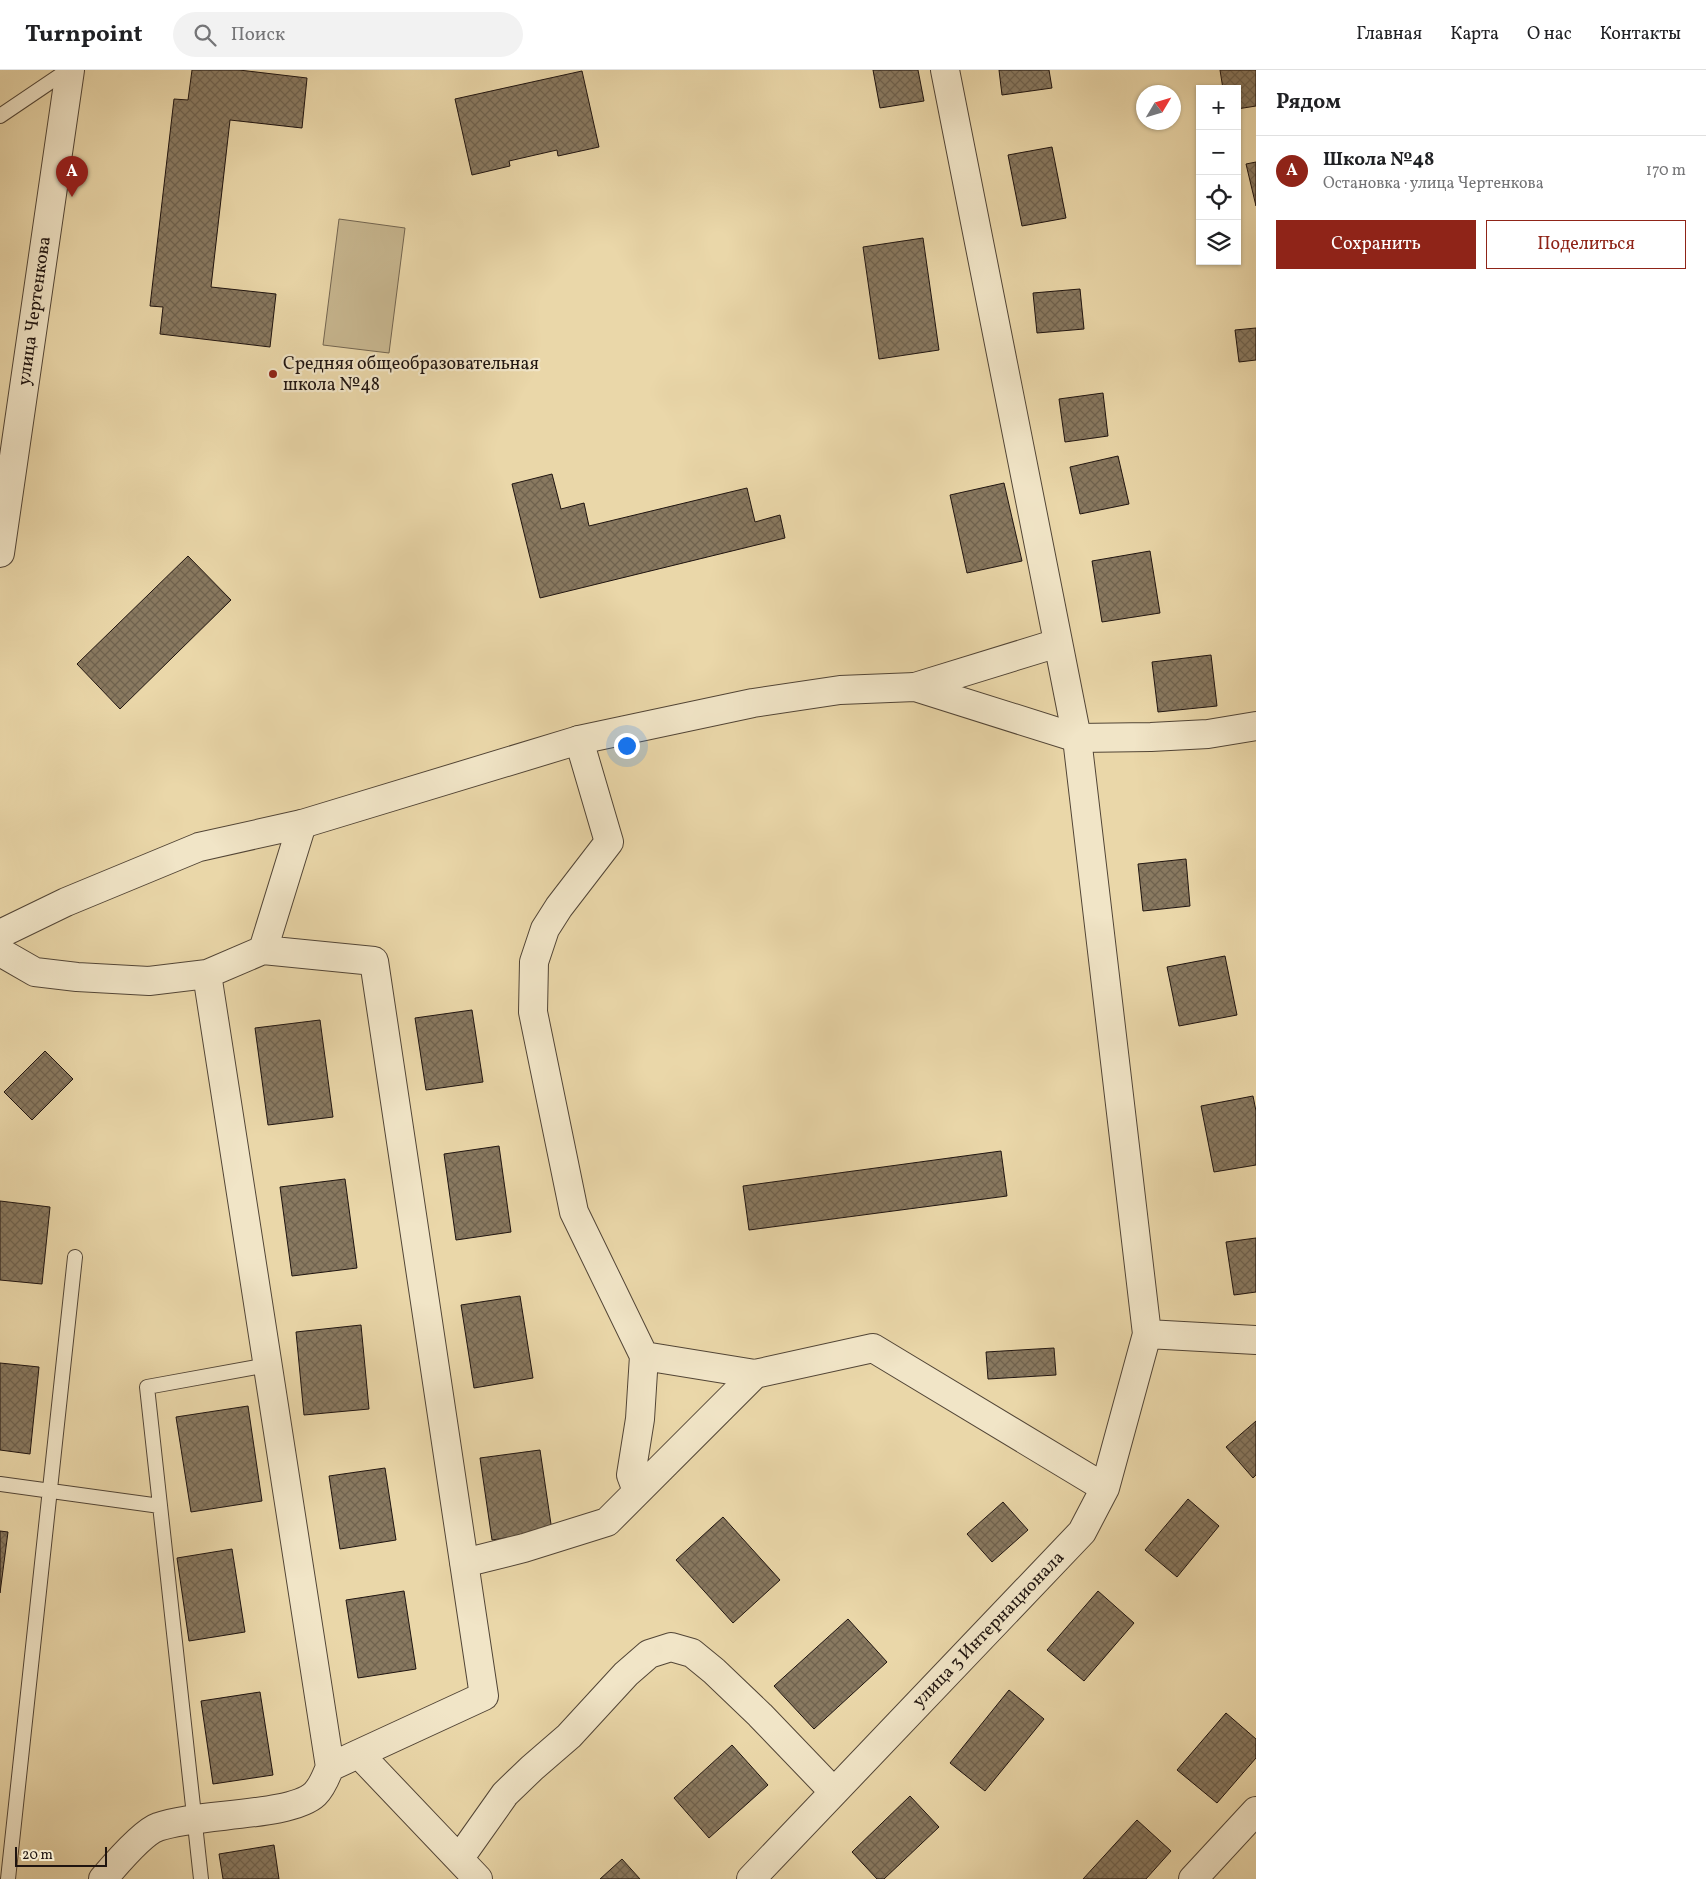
<!DOCTYPE html>
<html lang="ru">
<meta charset="utf-8">
<style>
body{margin:0;font-family:Vollkorn,serif;background:#f2f2f2;color:#202124}
.controls{position:absolute;right:15px;top:15px;display:grid;overflow:hidden;border-radius:0px;box-shadow:0 1px 4px #0004}
.controls button{width:45px;height:45px;display:grid;place-items:center;padding:0;border:0;border-bottom:1px solid #e0e0e0;background:#fff;color:#202124;font:25px sans-serif}
.compass{position:absolute;left:1136px;top:15px;width:45px;height:45px;border-radius:50%;background:#fff;box-shadow:0 1px 4px #0004;rotate:52deg}
.scale{position:absolute;left:15px;bottom:12px;width:92px;box-sizing:border-box;padding-left:5px;border:2px solid #1f1410;border-top:0;font-size:14px;line-height:18px;white-space:nowrap;color:#1f1410;-webkit-text-stroke:4px #f1e5c7;paint-order:stroke}
.you{position:absolute;left:626px;top:675px;width:18px;height:18px;margin:-12px;border:4px solid #fff;border-radius:50%;background:#1a73e8;box-shadow:0 0 0 8px #1a73e833}
.badge{display:grid;place-items:center;width:32px;height:32px;border-radius:50%;background:#8f2418;color:#fff;font-size:16px;font-weight:700}
.pin{position:absolute;translate:-50% -41px;filter:drop-shadow(0 1px 2px #0008)}
.pin::after{content:'';position:absolute;top:26px;width:18px;height:15px;background:inherit;clip-path:polygon(0 0,100% 0,50% 100%)}
.list{margin:0;padding:0;list-style:none}
h2{display:flex;justify-content:space-between;align-items:center;height:65px;margin:0;padding:0 20px;font-size:21px}
h2 small{font-size:16px;font-weight:400;color:#757577}
.list li{display:grid;grid-template-columns:32px 1fr auto;gap:15px;align-items:center;box-sizing:border-box;height:70px;padding:0 20px;border-top:1px solid #e0e0e0}
.list b{display:block;font-size:19px;white-space:nowrap}
.list p{margin:0;font-size:16px;white-space:nowrap;color:#757577}
.list em{font-size:16px;font-style:normal;color:#757577}
.actions{display:flex;gap:10px;padding:15px 20px}
.actions a{flex:1;padding:11px 0;border:1px solid #8f2418;border-radius:0px;text-align:center;font-size:18px;color:#8f2418}
.actions .main{background:#8f2418;color:#fff}
.icon{flex:none;width:28px;height:28px;fill:none;stroke:currentColor;stroke-width:2;stroke-linecap:round;stroke-linejoin:round}
.map{position:relative;flex:none;width:1256px;height:1809px;overflow:hidden}
header{display:flex;align-items:center;gap:30px;box-sizing:border-box;height:70px;padding:0 25px;background:#fff;border-bottom:1px solid #e0e0e0}
header strong{font-size:24px}
nav{display:flex;gap:28px;margin-inline-start:auto;font-size:18px}
.search{width:350px;height:45px;background:#f2f2f2;display:flex;align-items:center;gap:12px;box-sizing:border-box;padding:0 18px;border-radius:28px;color:#757577;font-size:19px}
main{display:flex}
aside{flex:1;background:#fff}
.map>svg:first-child{display:block}
</style>
<header>
<strong>Turnpoint</strong>
<div class="search"><svg class="icon" aria-label="search" viewBox="0 0 24 24"><circle cx="10" cy="10" r="6"/><path d="M15 15l6 6"/></svg>Поиск</div>
<nav><a>Главная</a><a>Карта</a><a>О нас</a><a>Контакты</a></nav>
</header>
<main>
<div class="map">
<svg width="1256" height="1809" viewBox="0 0 1256 1809">
<defs>
<pattern id="building-cross-hatch" width="8" height="8" patternUnits="userSpaceOnUse" patternTransform="scale(1.25)"><rect width="8" height="8" fill="#897960"/><path d="M0 0l8 8M0 8l8-8" fill="none" stroke="#6f624e"/></pattern>
</defs>
<rect width="100%" height="100%" fill="#ead7a9"/>
<filter id="stains"><feTurbulence type="fractalNoise" baseFrequency=".004" numOctaves="4"/><feColorMatrix values="0 0 0 0 .2 0 0 0 0 .09 0 0 0 0 .02 0 0 0 .5 -.17"/></filter>
<radialGradient id="worn" r=".72"><stop offset=".6" stop-color="#630" stop-opacity="0"/><stop offset="1" stop-color="#630" stop-opacity=".3"/></radialGradient>
<!-- green -->
<path fill="#c7b68f" stroke="#736550" d="M339 149 405 158 389 283 323 275Z"/>
<!-- building -->
<path fill="url(#building-cross-hatch)" stroke="#1f1410" d="M192 0H239L307 8 302 58 230 50 211 217 276 224 270 277 160 264 163 237 150 236 174 29 188 30Z
M873 0H918L924 31 880 38Z
M999 0H1049L1052 18 1002 25Z
M1220 0H1256V36L1237 39V19H1223Z
M582 1 599 77 558 86 557 80 509 91 510 96 472 105 455 29Z
M1052 77 1066 148 1022 156 1008 85Z
M1256 92V136L1246 94Z
M923 168 939 280 879 289 863 177Z
M1080 219 1084 259 1037 263 1033 223Z
M1256 258V290L1239 292 1235 260Z
M1103 323 1108 366 1065 372 1059 329Z
M1118 386 1129 434 1080 444 1070 397Z
M552 404 561 439 584 433 589 456 747 418 755 452 780 445 785 468 540 528 512 414Z
M1004 413 1022 491 967 503 950 425Z
M1150 481 1160 543 1102 552 1092 491Z
M188 486 231 530 120 639 77 594Z
M1211 585 1217 636 1158 642 1152 592Z
M1186 789 1190 836 1143 841 1138 794Z
M1225 886 1237 945 1179 956 1167 897Z
M472 940 483 1012 426 1020 415 948Z
M320 950 333 1047 268 1055 255 958Z
M45 981 73 1009 32 1050 4 1022Z
M1253 1026 1256 1041V1095L1214 1102 1201 1036Z
M499 1076 511 1162 456 1170 444 1084Z
M1001 1081 1007 1126 749 1160 743 1116Z
M345 1109 357 1198 292 1206 280 1117Z
M0 1131 50 1137 42 1214 0 1210Z
M1256 1168V1222L1234 1225 1226 1172Z
M520 1226 533 1308 474 1318 461 1235Z
M361 1255 369 1339 304 1345 296 1262Z
M1054 1278 1056 1305 988 1309 986 1282Z
M0 1293 39 1297 30 1384 0 1380Z
M248 1336 262 1431 191 1442 176 1347Z
M1256 1351V1405L1253 1408 1226 1377Z
M540 1380 552 1461 492 1470 480 1388Z
M385 1398 396 1470 340 1479 329 1406Z
M1188 1429 1219 1456 1177 1507 1145 1480Z
M1003 1432 1028 1460 992 1492 967 1464Z
M723 1447 780 1510 733 1553 676 1490Z
M0 1461 8 1462 0 1523Z
M232 1479 245 1562 189 1571 177 1488Z
M404 1521 416 1599 358 1608 346 1530Z
M1098 1521 1134 1553 1084 1611 1047 1580Z
M848 1549 887 1592 814 1659 774 1616Z
M1009 1620 1044 1649 985 1721 950 1693Z
M260 1622 273 1705 213 1714 201 1631Z
M1226 1643 1256 1669V1688L1217 1733 1177 1700Z
M732 1675 768 1715 709 1768 674 1728Z
M910 1726 939 1757 884 1809H877L852 1782Z
M1137 1750 1171 1781 1146 1809H1083Z
M274 1775 279 1809H223L219 1784Z
M622 1789 640 1809H600Z"/>
<g fill="none" stroke-linecap="round" stroke-linejoin="round">
<!-- service casing -->
<g stroke="#524536" stroke-width="16">
<path id="service" d="M0 46 68 0
M0 1414 160 1436
M8 1809 75 1187
M201 1809 147 1317 267 1295"/>
</g>
<!-- minor casing -->
<g stroke="#524536" stroke-width="30">
<path id="minor" d="M915 617 1058 573
M579 670 609 772 559 837 545 859 534 892 533 942 574 1142 644 1286 755 1304
M263 880 374 891 484 1626 330 1697 207 904 263 880 302 754
M0 882 35 902 77 907 149 911 207 904
M1147 1264 1256 1270
M637 1421 631 1405 640 1349 644 1286
M464 1493 524 1478 607 1452 755 1304 873 1278 1105 1418
M359 1684 478 1809
M459 1789 505 1724 532 1698 569 1666 626 1604 649 1584 671 1577 692 1583 714 1601 760 1645 834 1722
M103 1809C114 1796 143 1762 158 1757 195 1743 291 1747 315 1724 323 1716 326 1706 330 1697
M751 1809 1082 1462 1105 1418 1147 1264 1077 668 945 0
M1193 1809 1256 1741"/>
</g>
<!-- tertiary casing -->
<g stroke="#524536" stroke-width="30">
<path id="tertiary" d="M0 483 70 0
M0 864 66 832 199 777 302 754 579 670 753 633 840 620 915 617 1077 668 1151 667 1208 664 1256 656"/>
</g>
<!-- service -->
<use href="#service" stroke="#f1e5c7" stroke-width="14"/>
<!-- minor -->
<use href="#minor" stroke="#f1e5c7" stroke-width="28"/>
<!-- tertiary -->
<use href="#tertiary" stroke="#f1e5c7" stroke-width="28"/>
</g>
<!-- markers -->
<circle fill="#8f2418" stroke="#f1e5c7" stroke-width="2" cx="273" cy="304" r="5"/>
<g text-anchor="middle" dominant-baseline="central" stroke-width="4.5" stroke-linejoin="round" paint-order="stroke">
<!-- street labels -->
<g font-size="18" fill="#1f1410" stroke="#f1e5c7">
<text transform="translate(35 241) rotate(-82)">улица Чертенкова</text>
<text transform="translate(989 1560) rotate(-46)">улица 3 Интернационала</text>
</g>
<!-- poi labels -->
<g font-size="18" fill="#1f1410" stroke="#f1e5c7" text-anchor="start">
<text x="283" y="294">Средняя общеобразовательная<tspan x="283" dy="21">школа №48</tspan></text>
</g>
</g>
<rect width="100%" height="100%" filter="url(#stains)"/>
<rect width="100%" height="100%" fill="url(#worn)"/>
</svg>
<div class="controls">
<button>+</button>
<button>−</button>
<button><svg class="icon" aria-label="locate" viewBox="0 0 24 24"><circle cx="12" cy="12" r="6"/><path d="M12 2v4M12 18v4M2 12h4M18 12h4"/></svg></button>
<button><svg class="icon" aria-label="layers" viewBox="0 0 24 24"><path d="M12 4l9 5-9 5-9-5zM3 14l9 5 9-5"/></svg></button>
</div>
<svg class="compass" viewBox="-18 -18 36 36"><path d="M0-13l5 13h-10z" fill="#e53935"/><path d="M0 13l5-13h-10z" fill="#757577"/></svg>
<div class="scale">20 m</div>
<div class="you"></div>
<div class="pin badge" style="left:72px;top:127px">A</div>
</div>
<aside>
<h2>Рядом<small></small></h2>
<ul class="list">
<li><span class="badge">A</span><div><b>Школа №48</b><p>Остановка · улица Чертенкова</p></div><em>170 m</em></li>
</ul>
<div class="actions"><a class="main">Сохранить</a><a>Поделиться</a></div>
</aside>
</main>
